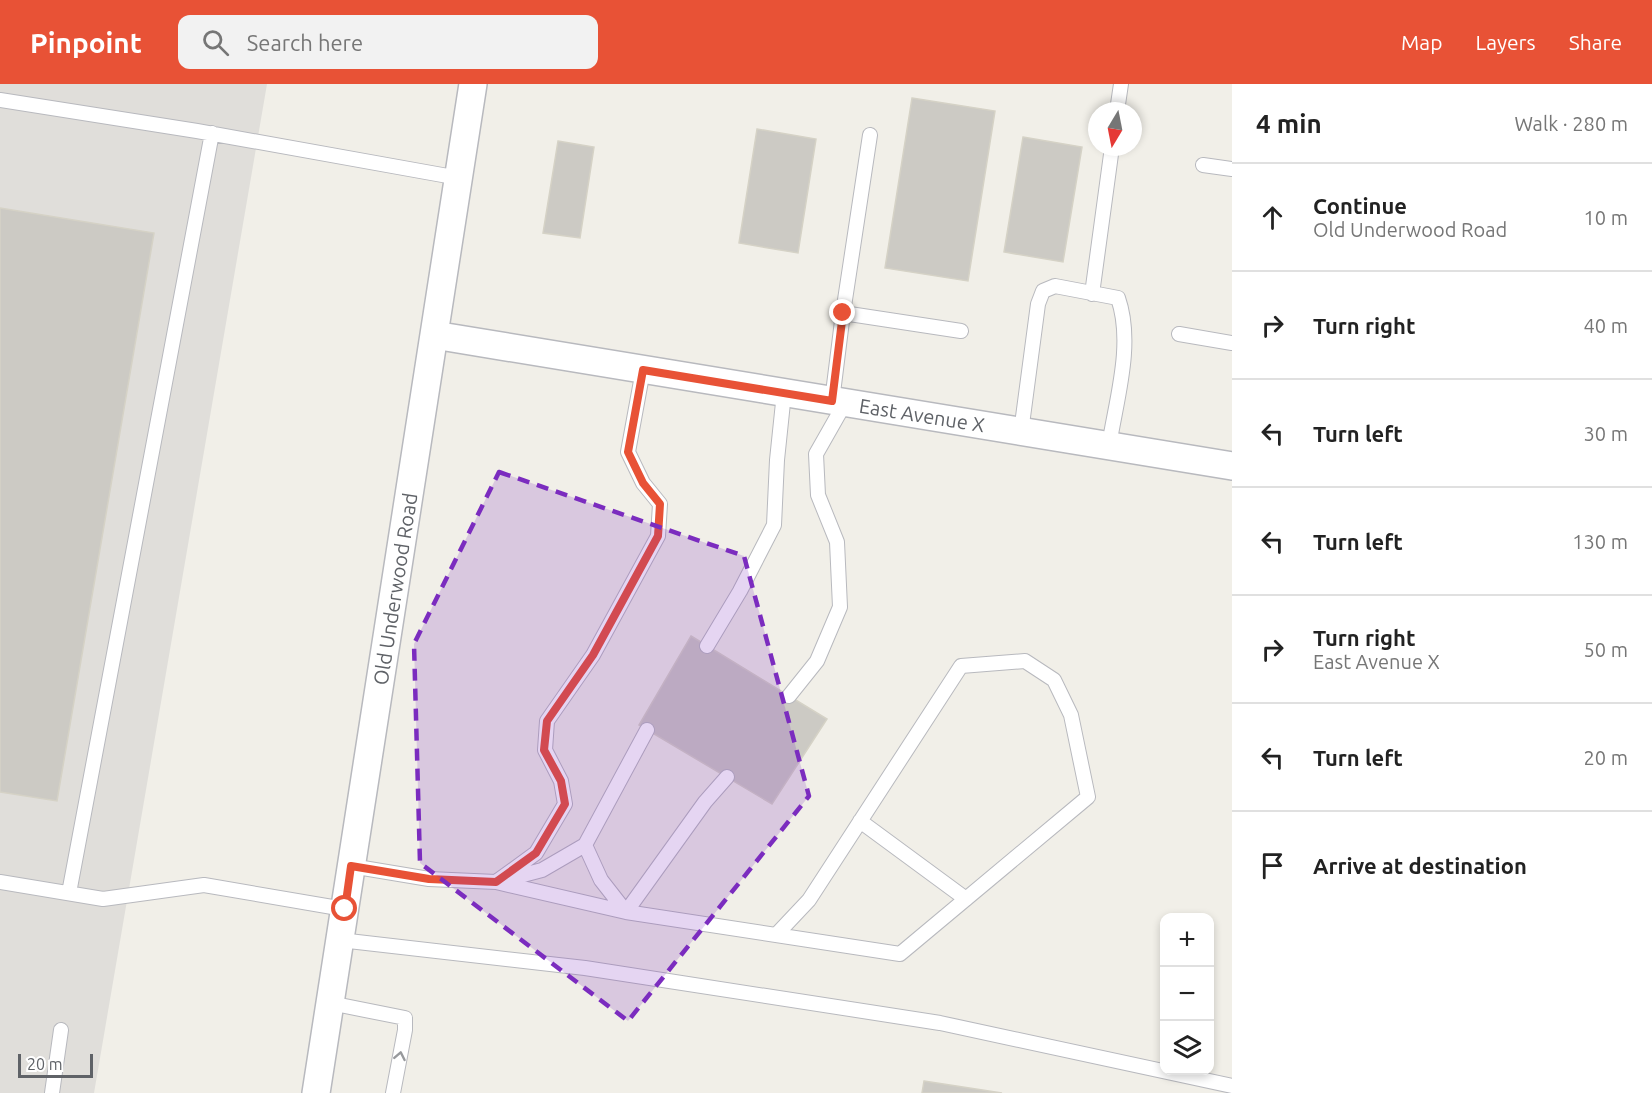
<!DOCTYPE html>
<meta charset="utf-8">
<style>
body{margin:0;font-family:Ubuntu,sans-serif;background:#f2f2f2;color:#222}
.controls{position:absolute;right:18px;bottom:18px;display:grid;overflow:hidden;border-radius:12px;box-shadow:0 3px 9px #0003}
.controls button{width:54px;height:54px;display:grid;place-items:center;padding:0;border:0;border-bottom:2px solid #e0e0e0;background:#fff;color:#222;font:30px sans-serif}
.compass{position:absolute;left:1088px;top:18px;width:54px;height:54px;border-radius:50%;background:#fff;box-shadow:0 3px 9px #0003;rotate:190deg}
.scale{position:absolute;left:18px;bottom:15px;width:75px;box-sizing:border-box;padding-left:6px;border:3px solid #5f6267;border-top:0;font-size:16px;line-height:21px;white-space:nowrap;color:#5f6267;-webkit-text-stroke:4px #fff;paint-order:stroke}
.stop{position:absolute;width:18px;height:18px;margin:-14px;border:4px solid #e85236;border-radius:50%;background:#fff}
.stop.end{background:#e85236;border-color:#fff;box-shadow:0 2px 6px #0008}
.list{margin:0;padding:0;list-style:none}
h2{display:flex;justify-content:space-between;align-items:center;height:78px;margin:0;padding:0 24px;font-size:26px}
h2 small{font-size:20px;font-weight:400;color:#767676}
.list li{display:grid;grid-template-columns:39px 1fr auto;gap:18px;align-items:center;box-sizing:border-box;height:108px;padding:0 24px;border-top:2px solid #e0e0e0}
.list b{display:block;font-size:22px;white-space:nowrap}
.list p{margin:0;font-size:20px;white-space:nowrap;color:#767676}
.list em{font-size:20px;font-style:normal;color:#767676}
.icon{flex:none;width:33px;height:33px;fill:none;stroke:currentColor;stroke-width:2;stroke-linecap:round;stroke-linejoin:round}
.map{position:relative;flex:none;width:1232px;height:1009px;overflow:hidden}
header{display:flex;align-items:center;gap:36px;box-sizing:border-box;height:84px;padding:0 30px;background:#e85236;color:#fff}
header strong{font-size:28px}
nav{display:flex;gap:33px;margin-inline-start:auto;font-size:21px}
.search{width:420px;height:54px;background:#f2f2f2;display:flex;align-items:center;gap:15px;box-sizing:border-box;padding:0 21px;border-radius:12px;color:#767676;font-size:22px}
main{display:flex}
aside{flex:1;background:#fff}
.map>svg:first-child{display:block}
</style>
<header>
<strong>Pinpoint</strong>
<div class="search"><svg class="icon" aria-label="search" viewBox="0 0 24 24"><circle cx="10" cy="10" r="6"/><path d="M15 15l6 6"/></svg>Search here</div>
<nav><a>Map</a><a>Layers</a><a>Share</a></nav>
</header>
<main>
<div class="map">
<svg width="1232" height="1009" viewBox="0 0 1232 1009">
<rect width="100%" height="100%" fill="#f1efe8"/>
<!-- industrial -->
<path fill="#e0deda" d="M0 0H267L94 1009H0Z"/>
<!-- building -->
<path fill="#cccac4" stroke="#d5d2c6" stroke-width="1.5" d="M912 14 995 27 968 197 885 184Z
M757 45 816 55 798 169 739 159Z
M1023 53 1082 63 1063 178 1004 168Z
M558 57 594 63 580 154 543 149Z
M0 124 154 149 57 717 0 708Z
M691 552 827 635 772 720 639 641Z
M924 997 1002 1009H922Z"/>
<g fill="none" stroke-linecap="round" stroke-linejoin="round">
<!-- service casing -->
<g stroke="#b8b9be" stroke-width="16">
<path id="service" d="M0 16 197 47 459 94
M1117 27 1121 0
M1203 81 1232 85
M1092 210 1112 63
M843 229 870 51
M1179 250 1232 259
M832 317 843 229 961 247
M1021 348 1038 220 1043 207 1055 202 1118 214C1134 260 1116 316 1109 362
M707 562 740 507 774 441 777 376 784 309
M789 612 817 577 840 523 837 458 818 411 816 370 845 319
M860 737 966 815
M585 761 601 796 626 828 705 718 727 693
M351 782 429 795 496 798 536 769 565 720 561 697 545 666 547 637 593 571 658 452 660 420 643 399 628 368 643 286
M504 796 542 786 585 761 647 646
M0 798 103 815 204 801 344 825
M496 798 626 828 900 870 1088 713 1071 631 1054 596 1025 577 961 582 809 816 776 851
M69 809 212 49
M340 856 585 884 940 939 1232 1002
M330 919 405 934V946L393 1009
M52 1009 61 946"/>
</g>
<!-- minor casing -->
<g stroke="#b8b9be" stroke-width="30">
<path id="minor" d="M434 251 1232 382
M316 1009 473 0"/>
</g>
<!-- service -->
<use href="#service" stroke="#fff" stroke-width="14"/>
<!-- minor -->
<use href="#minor" stroke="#fff" stroke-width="27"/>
</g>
<!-- one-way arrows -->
<defs><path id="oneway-chevron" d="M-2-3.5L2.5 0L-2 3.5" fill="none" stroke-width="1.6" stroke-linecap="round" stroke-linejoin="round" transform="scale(1.5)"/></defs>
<use stroke="#97999c" href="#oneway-chevron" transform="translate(400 972) rotate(-79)"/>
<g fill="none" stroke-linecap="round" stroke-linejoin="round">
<!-- route -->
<path stroke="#e85236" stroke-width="8" d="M345 825 351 782 429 795 496 798 536 769 565 720 561 697 544 666 547 637 593 571 658 452 660 420 643 399 628 368 643 286 832 317 843 229"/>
</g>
<!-- marked area -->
<path fill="#7b2cbf" fill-opacity="0.2" stroke="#7b2cbf" stroke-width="4.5" stroke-dasharray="12 8" stroke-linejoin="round" d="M499 388 744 472 809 712 628 937 420 779 414 560Z"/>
<g text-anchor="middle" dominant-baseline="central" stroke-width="6" stroke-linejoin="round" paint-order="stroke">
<!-- street labels -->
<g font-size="20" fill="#5f6267" stroke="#fff">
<text transform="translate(922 331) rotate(9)">East Avenue X</text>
<text transform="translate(395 505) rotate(-81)">Old Underwood Road</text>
</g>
</g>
</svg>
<div class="controls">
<button>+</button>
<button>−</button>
<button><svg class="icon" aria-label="layers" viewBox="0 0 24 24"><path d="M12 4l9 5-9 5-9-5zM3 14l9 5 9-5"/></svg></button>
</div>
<svg class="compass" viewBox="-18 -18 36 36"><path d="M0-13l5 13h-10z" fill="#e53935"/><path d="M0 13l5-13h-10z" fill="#767676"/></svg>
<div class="scale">20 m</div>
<div class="stop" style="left:345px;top:825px"></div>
<div class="stop end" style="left:843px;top:229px"></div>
</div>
<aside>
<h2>4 min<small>Walk · 280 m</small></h2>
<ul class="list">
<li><svg class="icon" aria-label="ahead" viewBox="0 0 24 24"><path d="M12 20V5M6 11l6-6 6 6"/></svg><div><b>Continue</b><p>Old Underwood Road</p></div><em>10 m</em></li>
<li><svg class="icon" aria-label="right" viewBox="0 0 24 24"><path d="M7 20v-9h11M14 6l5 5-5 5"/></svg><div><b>Turn right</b></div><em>40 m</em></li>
<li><svg class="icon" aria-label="left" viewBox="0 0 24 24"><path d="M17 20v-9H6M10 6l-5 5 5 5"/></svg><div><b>Turn left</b></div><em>30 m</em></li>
<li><svg class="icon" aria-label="left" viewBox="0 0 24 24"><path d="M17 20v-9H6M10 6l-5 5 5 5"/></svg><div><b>Turn left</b></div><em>130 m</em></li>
<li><svg class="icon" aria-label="right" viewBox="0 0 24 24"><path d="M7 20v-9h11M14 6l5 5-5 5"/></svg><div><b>Turn right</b><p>East Avenue X</p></div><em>50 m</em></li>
<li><svg class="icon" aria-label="left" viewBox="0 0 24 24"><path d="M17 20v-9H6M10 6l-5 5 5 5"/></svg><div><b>Turn left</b></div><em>20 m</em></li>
<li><svg class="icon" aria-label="arrive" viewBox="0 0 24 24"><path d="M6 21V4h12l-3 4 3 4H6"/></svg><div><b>Arrive at destination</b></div></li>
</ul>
</aside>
</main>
